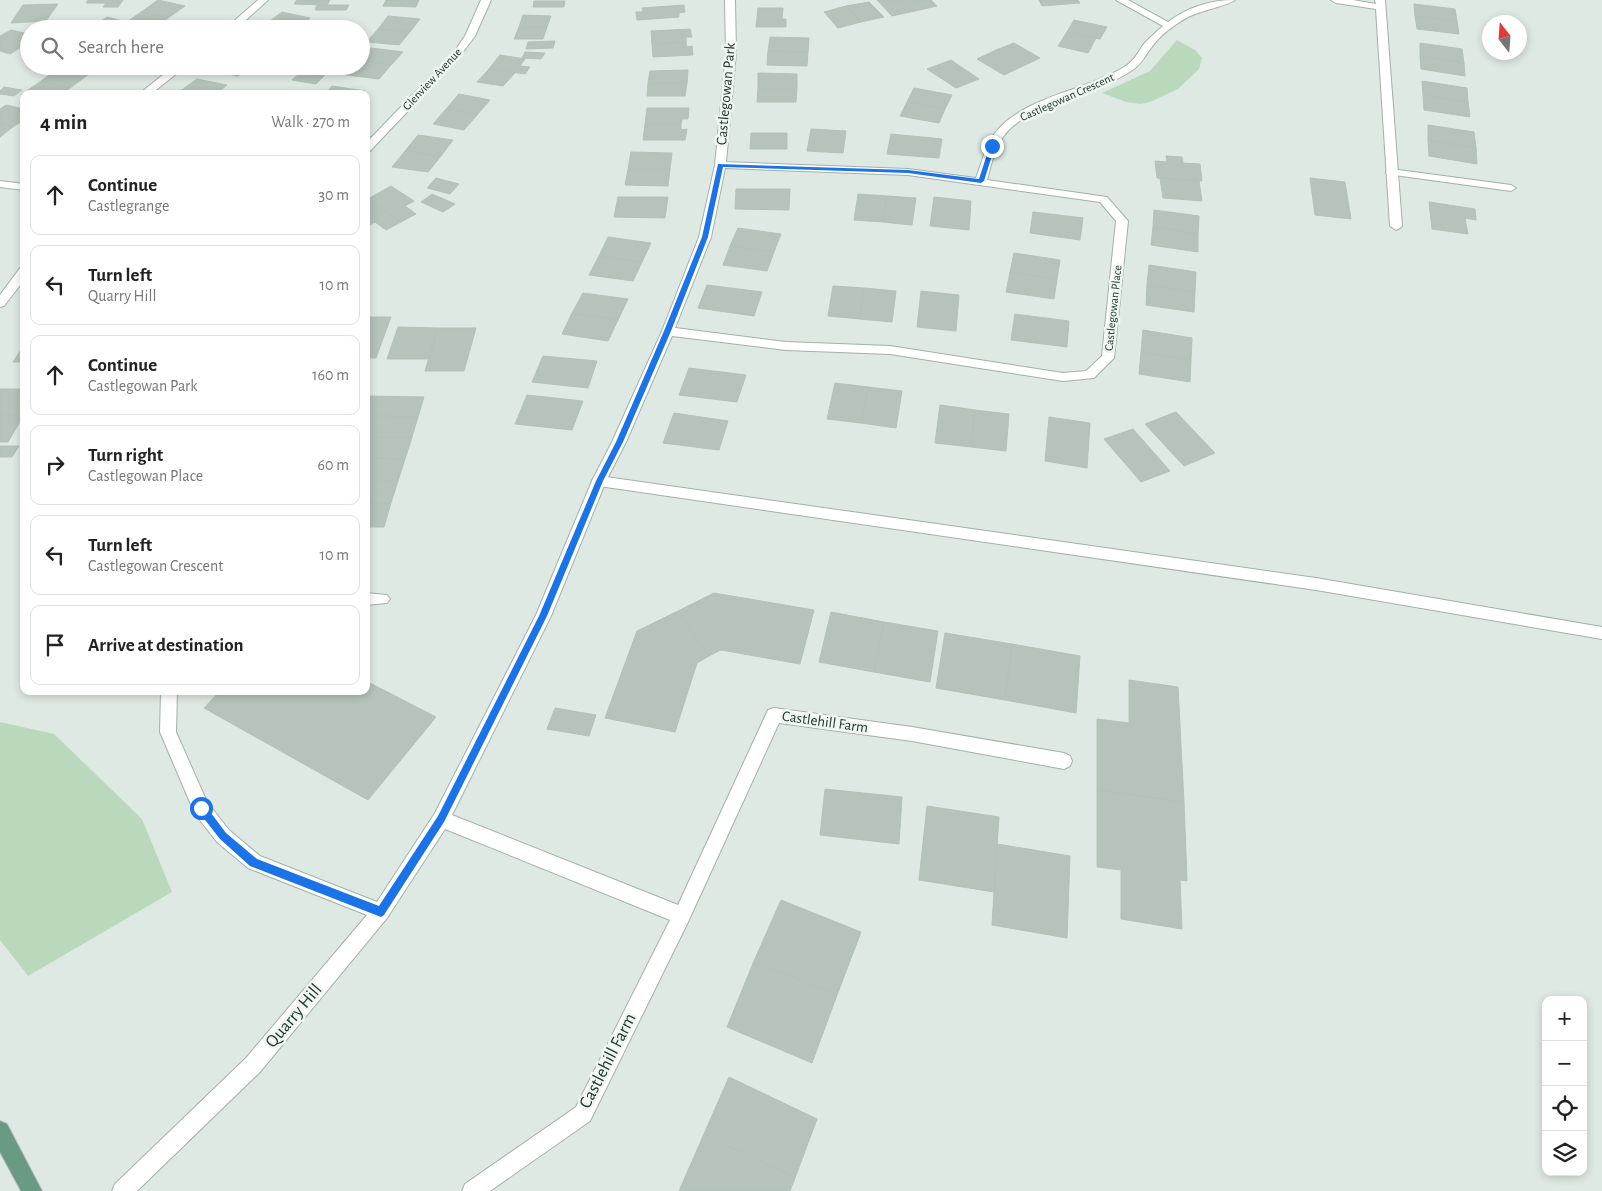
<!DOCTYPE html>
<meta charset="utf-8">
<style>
body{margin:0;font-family:"Alegreya Sans",sans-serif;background:#f2f2f2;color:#222}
.controls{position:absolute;right:15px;bottom:15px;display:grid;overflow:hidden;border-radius:10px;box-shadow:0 2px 8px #0003}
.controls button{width:45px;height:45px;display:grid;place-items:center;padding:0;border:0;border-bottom:1px solid #e0e0e0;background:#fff;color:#222;font:25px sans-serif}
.compass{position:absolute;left:1482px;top:15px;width:45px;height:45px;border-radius:50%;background:#fff;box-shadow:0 2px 8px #0003;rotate:343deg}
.stop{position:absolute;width:15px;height:15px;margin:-11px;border:4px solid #1a73e8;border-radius:50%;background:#fff}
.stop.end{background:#1a73e8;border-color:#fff;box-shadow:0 1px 5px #0008}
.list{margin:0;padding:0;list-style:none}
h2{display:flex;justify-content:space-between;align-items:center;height:65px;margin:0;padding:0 20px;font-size:21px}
h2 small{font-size:16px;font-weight:400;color:#767676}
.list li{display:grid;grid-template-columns:32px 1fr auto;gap:15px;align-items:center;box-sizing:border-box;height:80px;margin:0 10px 10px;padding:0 10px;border:1px solid #e0e0e0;border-radius:10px}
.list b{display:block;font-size:19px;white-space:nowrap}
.list p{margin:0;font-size:16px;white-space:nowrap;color:#767676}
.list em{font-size:16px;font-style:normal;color:#767676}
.icon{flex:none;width:28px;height:28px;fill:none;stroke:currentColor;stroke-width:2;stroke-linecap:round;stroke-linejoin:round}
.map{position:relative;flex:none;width:1602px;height:1191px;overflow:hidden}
.search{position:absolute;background:#fff;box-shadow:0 2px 8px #0003;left:20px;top:20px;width:350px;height:55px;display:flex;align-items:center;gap:12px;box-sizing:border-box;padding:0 18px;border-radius:28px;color:#767676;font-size:19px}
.panel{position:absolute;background:#fff;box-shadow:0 2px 8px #0003;left:20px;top:90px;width:350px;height:605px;border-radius:10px}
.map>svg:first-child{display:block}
</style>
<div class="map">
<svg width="1602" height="1191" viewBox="0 0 1602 1191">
<rect width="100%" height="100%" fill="#dfe9e3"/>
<!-- green -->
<path fill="#bad8bc" d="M1177 40 1195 50 1202 58 1199 69 1178 89 1150 102 1141 104 1126 102 1102 93 1150 71Z
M0 722 54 734 142 819 172 892 28 976 0 940Z"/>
<!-- building -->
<path fill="#b5c3bb" stroke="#b2c2b8" d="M88 0H123L118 7H103L106 3H86Z
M158 0 185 6 168 18 141 12Z
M297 0H330L327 5 294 4Z
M386 0H419L416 7 383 6Z
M877 0H904L915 11 892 16Z
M904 0H931L937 6 915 11Z
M1039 0H1078L1080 3 1042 6Z
M534 1H565L564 7H533Z
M869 2 884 17 861 22 846 6Z
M58 4 46 21 11 23 23 5Z
M1414 4 1455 9 1457 21 1415 16Z
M317 5H349L346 10H315Z
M684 5 685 12 679 13V17L637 20 636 12H643L642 8Z
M846 6 861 22 838 28 824 12Z
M758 8H783L782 19H786V27H756Z
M141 12 168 18 153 29 124 24Z
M282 12 310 18 297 29 266 24Z
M523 15 551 16 547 27H519Z
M388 16 420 19 410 32 378 29Z
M1415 16 1457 21 1459 34 1417 29Z
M107 17 123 21 114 27 98 23Z
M1074 20 1107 27 1100 39 1067 32Z
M98 23 114 27 112 29H90Z
M266 24 288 29H260Z
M519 27H547L543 39H514Z
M378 29 410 32 399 45 367 42Z
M690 29 692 37H686V42L652 44 651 31Z
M11 30 29 34V42L10 54 0 51V36Z
M1067 32 1096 38 1088 53 1058 46Z
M770 37 809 38 808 52 768 51Z
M555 41 553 48 526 49 528 42Z
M686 42 687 47 692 46 693 55 653 57 652 44Z
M1014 43 1040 58 1023 66 996 50Z
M1420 43 1462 49 1464 63 1420 56Z
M371 48 403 52 391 65 361 61V58Z
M996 50 1023 66 1004 75 977 59Z
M768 51 808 52 807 66 767 65Z
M525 52 545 53 541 59 522 58Z
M500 55 525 59 520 66 530 67 525 74 489 69Z
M1420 56 1464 63 1465 76 1421 69Z
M951 60 979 79 956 88 927 69Z
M361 61 391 65 379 79 346 75 354 66H361Z
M213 66H251L238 76 208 70Z
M307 66H312L331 69 324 76 300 73Z
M60 67 89 74 70 88 41 81Z
M489 69 515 73 503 86 477 82Z
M688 70 687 83H648L650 71Z
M300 73 324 76 316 84 292 80Z
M758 73 797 74V88H758Z
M197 79 227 85 216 94 179 92Z
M41 81 70 88 61 94 21 95Z
M1422 81 1467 88 1468 102 1423 95Z
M648 83H687L685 96H647Z
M332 86 365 91 362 94H325Z
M4 87 22 90 14 96 0 94V91Z
M758 88H797L796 102H757Z
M914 88 952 95 945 109 907 102Z
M459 94 490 100 477 115 446 109Z
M1423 95 1468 102 1470 117 1424 110Z
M907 102 945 109 939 123 900 116Z
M6 105 24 109V120L14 126 0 123V109Z
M647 108H689L688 119H682L681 124H645Z
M446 109 477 115 464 130 433 124Z
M0 123 14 126 0 137Z
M645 124H681V130L687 129 685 140H643Z
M1428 125 1474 132 1476 148 1428 140Z
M811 129 846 131 843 153 807 151Z
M751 133H787V149H750Z
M891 134 942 139 939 158 887 154Z
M418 135 453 140 441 156 405 151Z
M1428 140 1476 148 1477 164 1429 156Z
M405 151 441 156 428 172 392 167Z
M631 152 672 153 670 169H628Z
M1166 156 1182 157 1183 163 1200 164 1202 181 1157 178 1155 161 1167 162Z
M628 169H670L668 186 625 185Z
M436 178 459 184 450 194 427 188Z
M1160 178 1199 181 1202 201 1163 198Z
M1310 178 1345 182 1351 219 1315 215Z
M391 186 414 201 405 206 416 214 401 222 368 199Z
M736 189H790L789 210 735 209Z
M432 194 455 204 443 212 421 202Z
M858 194 887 196 883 222 854 220Z
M887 196 916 198 912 225 883 222Z
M618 197H668L665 218 614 217Z
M934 197 971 201 969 230 930 226Z
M368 199 401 222 386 230 375 222 366 227Z
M1429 202 1475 209 1476 220 1465 218 1468 234 1432 229Z
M1154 210 1199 216 1198 234 1153 227Z
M1033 212 1083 218 1080 240 1030 233Z
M1153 227 1198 234V252L1151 245Z
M738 228 781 234 774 252 730 246Z
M608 237 651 243 642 262 599 256Z
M730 246 774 252 767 271 723 265Z
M1014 253 1060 260 1057 279 1010 272Z
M599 256 642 262 633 281 589 275Z
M1149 265 1196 272 1195 292 1147 285Z
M1010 272 1057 279 1054 299 1006 292Z
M707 285 762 292 754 316 698 308Z
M1147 285 1195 292 1194 312 1146 305Z
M833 286 864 288 860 319 828 316Z
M864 288 896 291 892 322 860 319Z
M921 291 959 295 956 331 917 327Z
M583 293 628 299 618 320 572 313Z
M572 313 618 320 608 341 562 334Z
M1015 314 1069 321 1067 347 1011 340Z
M366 317H391L376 358H366Z
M398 327 438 328 429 359H387Z
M438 328H476L464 371H425Z
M1143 330 1192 338 1191 360 1141 352Z
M24 345V362H13Z
M1141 352 1191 360 1190 382 1139 374Z
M543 356 597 361 588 388 532 382Z
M689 368 746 375 737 402 679 395Z
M835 383 868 387 861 423 827 419Z
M868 387 902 391 896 428 861 423Z
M0 389H24V415H0Z
M527 395 583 401 572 430 515 424Z
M366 396 424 397 418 417 366 416Z
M940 405 975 410 971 447 935 443Z
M975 410 1009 414 1006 451 971 447Z
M1176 412 1215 453 1184 466 1145 424Z
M674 413 728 421 719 450 663 443Z
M0 415H24L8 442H0Z
M366 416 418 417 412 437H366Z
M1049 417 1090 423 1087 468 1045 461Z
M1133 429 1170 471 1141 482 1104 439Z
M366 437H412L405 459 366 458Z
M0 446H19L12 457H0Z
M366 458 405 459 398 481 366 480Z
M366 480 398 481 391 503H366Z
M366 503H391L384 527H366Z
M714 593 814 610 800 664 721 650 709 656 678 611Z
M678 611 709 656 697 663 675 732 605 718 637 631Z
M831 612 884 622 874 672 819 662Z
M884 622 938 631 930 682 874 672Z
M945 633 1012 644 1005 700 936 688Z
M1012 644 1080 656 1076 713 1005 700Z
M1129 680 1178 687 1184 802 1097 790V719L1129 723Z
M366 681 436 717 368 800 204 708 220 691H366Z
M555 708 596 715 589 736 547 729Z
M825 789 902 797 899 844 820 835Z
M1097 790 1184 802 1187 881 1180 880 1182 929 1121 919V870L1097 867Z
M927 806 999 817 994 892 919 880Z
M997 844 1070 856 1067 938 992 925Z
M781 900 861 932 837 995 754 961Z
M754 961 837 995 812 1063 727 1027Z
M729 1077 817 1119 795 1178 704 1134Z
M704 1134 795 1178 790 1191H679Z"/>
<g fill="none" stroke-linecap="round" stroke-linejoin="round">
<!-- lane casing -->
<g stroke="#a3b0a9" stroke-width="2">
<path id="lane" d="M1391 169 1511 185 1516 188 1511 191 1387 174 1386 172Z
M599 476 1316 578 1602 627V639L1316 590 599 486 594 485 592 481 594 477Z
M366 593 387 595 390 599 387 603 366 605Z"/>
</g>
<!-- street casing -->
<g stroke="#a3b0a9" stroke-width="2">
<path id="street" d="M258 0H268L236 29H225Z
M481 0H491L475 36 460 56 370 151 366 152V143L454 52 465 36Z
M725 0H735L736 53 726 162 908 169 976 178C982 163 985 146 995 133 1024 96 1086 91 1124 67 1134 61 1137 54 1143 45 1149 38 1156 32 1163 26L1116 0H1128L1168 22C1188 7 1210 0 1235 0 1229 5 1200 11 1188 17 1175 24 1160 35 1151 48 1144 57 1141 65 1131 71 1095 95 1029 101 1003 137 994 149 991 166 987 180L1107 197 1128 221 1114 358 1094 378 1063 381 890 354 786 350 672 336 626 442 606 481 551 616 452 815 678 905 768 710 774 708 912 727 1064 753 1070 756 1072 761 1070 766 1064 769 912 741 779 723 688 922 590 1121 490 1191H462L465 1184 576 1107 670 920 445 829 387 918 260 1072 137 1191H112L115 1184 246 1058 367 915 248 868 217 842 195 814 160 732 161 691H177L176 732 207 802 229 830 260 856 377 902 435 813 536 615 592 481 612 442 662 331 699 237 715 165 726 53ZM725 168 908 175 1100 202 1116 221 1102 356 1086 371 1063 373 890 346 786 342 675 328 711 237Z
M1331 0H1353L1376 4 1375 0H1385L1402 226 1400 228 1396 230 1390 226 1376 9 1336 3Z
M174 66H186L151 94H139Z
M0 181 24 184V190L0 187Z
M24 267V280L4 306 0 307V295L20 268Z"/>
</g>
<!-- primary casing -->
<g stroke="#bdc3c0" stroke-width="2">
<path id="primary" d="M0 1121 7 1124 42 1191H21L0 1152Z"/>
</g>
<!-- lane -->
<use href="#lane" fill="#fff" fill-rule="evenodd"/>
<!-- street -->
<use href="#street" fill="#fff" fill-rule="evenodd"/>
<!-- primary -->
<use href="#primary" fill="#689a84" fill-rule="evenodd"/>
</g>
<!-- route -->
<path fill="#1a73e8" d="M990 145 995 146 984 181 981 183 908 173 723 167 708 237 671 331 623 442 603 481 547 616 444 822 384 915 381 917 250 866 220 839 198 811V805H205L226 833 257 859 379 906 438 816 539 616 596 481 616 442 664 331 702 237 718 164 908 170 979 179Z"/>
<g text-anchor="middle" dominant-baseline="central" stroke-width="5" stroke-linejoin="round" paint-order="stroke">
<!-- far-street labels -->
<g font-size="12" fill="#22372d" stroke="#eff6f1">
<text transform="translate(432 79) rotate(-47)">Glenview Avenue</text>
<text transform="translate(1067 97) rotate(-24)">Castlegowan Crescent</text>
<text transform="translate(1113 308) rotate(-84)">Castlegowan Place</text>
</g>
<!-- street labels -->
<g font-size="15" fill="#22372d" stroke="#eff6f1">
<text transform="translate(726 94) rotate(-85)">Castlegowan Park</text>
<text transform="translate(825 722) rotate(8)">Castlehill Farm</text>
</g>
<!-- near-street labels -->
<g font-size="18" fill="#22372d" stroke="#eff6f1">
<text transform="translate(294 1016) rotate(-50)">Quarry Hill</text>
<text transform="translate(608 1061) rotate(-63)">Castlehill Farm</text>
</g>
</g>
</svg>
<div class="controls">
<button>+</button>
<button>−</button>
<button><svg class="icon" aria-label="locate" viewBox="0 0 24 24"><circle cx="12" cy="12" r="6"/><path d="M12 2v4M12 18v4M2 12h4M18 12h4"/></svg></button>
<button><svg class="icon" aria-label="layers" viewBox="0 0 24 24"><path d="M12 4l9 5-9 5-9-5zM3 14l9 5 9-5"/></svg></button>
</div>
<svg class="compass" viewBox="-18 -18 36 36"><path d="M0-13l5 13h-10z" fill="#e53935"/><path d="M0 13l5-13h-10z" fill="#767676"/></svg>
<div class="stop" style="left:201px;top:808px"></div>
<div class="stop end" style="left:992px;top:146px"></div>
<div class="search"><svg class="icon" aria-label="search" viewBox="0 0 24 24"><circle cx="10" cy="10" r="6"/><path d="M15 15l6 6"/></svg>Search here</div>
<section class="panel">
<h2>4 min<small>Walk · 270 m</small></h2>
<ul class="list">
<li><svg class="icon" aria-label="ahead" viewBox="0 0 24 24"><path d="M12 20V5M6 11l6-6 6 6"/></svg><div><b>Continue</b><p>Castlegrange</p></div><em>30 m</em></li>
<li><svg class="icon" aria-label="left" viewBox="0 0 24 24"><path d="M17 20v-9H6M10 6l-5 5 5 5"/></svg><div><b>Turn left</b><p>Quarry Hill</p></div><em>10 m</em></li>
<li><svg class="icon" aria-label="ahead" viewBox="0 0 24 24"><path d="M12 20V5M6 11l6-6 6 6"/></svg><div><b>Continue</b><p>Castlegowan Park</p></div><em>160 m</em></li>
<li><svg class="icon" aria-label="right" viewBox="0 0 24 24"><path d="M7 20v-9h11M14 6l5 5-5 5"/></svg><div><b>Turn right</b><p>Castlegowan Place</p></div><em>60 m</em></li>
<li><svg class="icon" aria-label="left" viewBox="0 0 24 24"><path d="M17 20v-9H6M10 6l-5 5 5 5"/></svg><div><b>Turn left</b><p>Castlegowan Crescent</p></div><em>10 m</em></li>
<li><svg class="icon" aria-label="arrive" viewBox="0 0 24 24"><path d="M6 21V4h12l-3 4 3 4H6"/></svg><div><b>Arrive at destination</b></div></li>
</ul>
</section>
</div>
